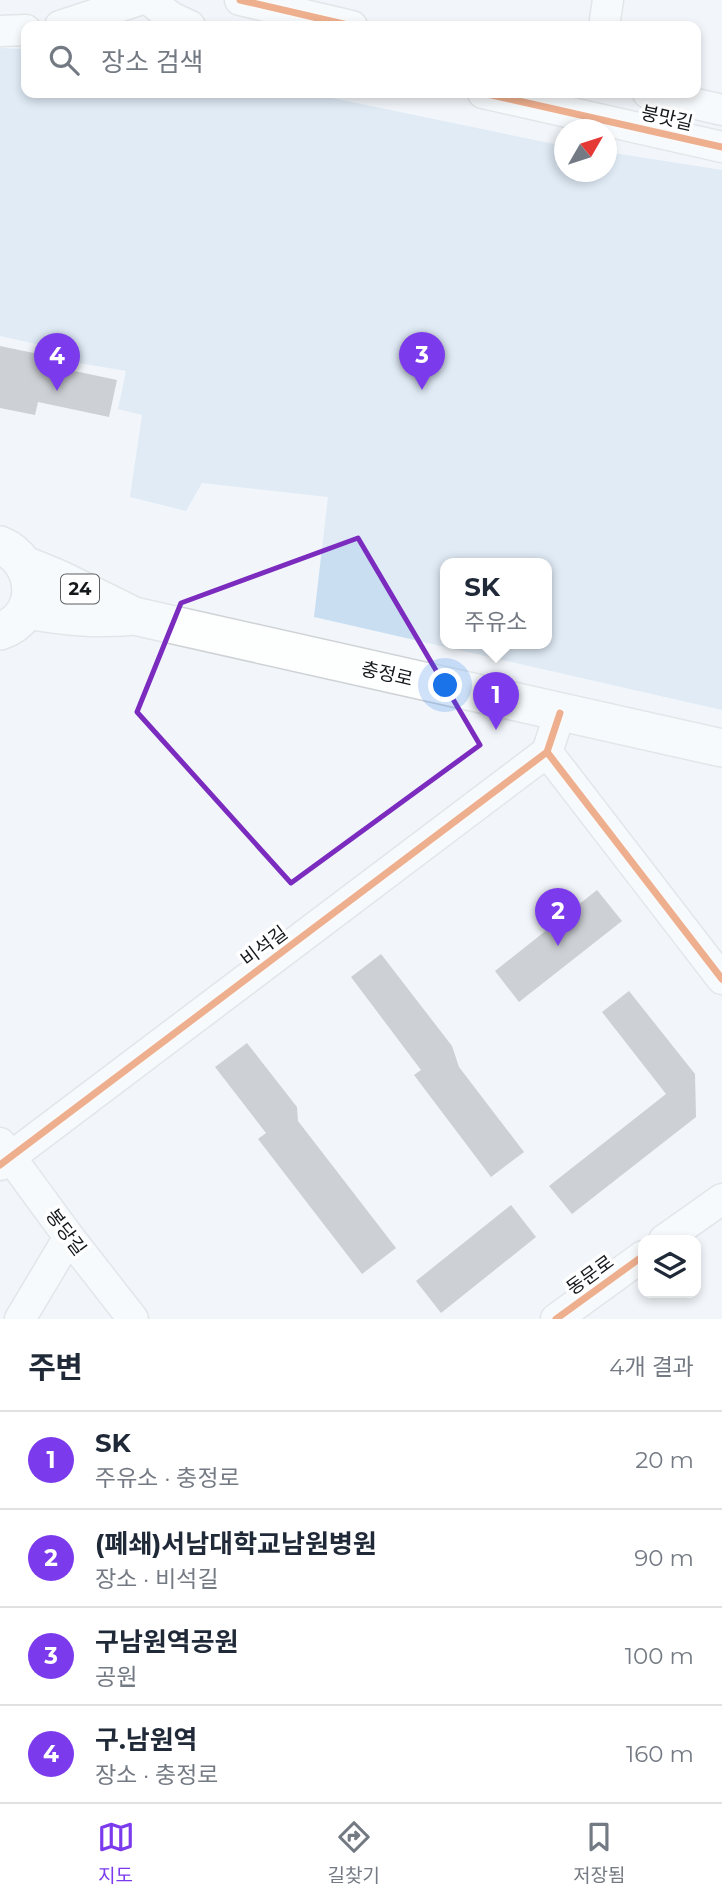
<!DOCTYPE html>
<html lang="ko">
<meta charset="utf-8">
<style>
body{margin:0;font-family:Montserrat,"Noto Sans KR",sans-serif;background:#f2f2f3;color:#1f2937}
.controls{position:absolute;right:21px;bottom:21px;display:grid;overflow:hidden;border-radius:14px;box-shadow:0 4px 10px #0003}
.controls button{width:63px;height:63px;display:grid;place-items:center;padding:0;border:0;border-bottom:2px solid #e0e1e3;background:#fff;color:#1f2937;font:35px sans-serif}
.compass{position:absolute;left:554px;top:119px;width:63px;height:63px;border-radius:50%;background:#fff;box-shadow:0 4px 10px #0003;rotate:51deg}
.you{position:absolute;left:446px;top:686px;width:24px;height:24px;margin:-18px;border:5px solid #fff;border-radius:50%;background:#1a73e8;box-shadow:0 0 0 10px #1a73e833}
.badge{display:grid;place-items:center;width:46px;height:46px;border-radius:50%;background:#7c3aed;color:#fff;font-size:23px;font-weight:700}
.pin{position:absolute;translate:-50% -58px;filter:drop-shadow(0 2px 4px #0008)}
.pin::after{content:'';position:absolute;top:37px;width:24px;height:21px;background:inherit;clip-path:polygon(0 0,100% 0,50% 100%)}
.popup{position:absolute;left:440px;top:558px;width:112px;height:91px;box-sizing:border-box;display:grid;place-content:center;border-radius:14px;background:#fff;filter:drop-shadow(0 2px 5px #0005);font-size:23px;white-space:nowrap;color:#747a83}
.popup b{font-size:26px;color:#1f2937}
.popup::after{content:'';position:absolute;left:50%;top:100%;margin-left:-14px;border:14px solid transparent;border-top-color:#fff}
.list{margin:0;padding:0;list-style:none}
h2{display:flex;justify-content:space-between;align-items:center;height:91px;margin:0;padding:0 28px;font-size:30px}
h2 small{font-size:23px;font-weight:400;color:#747a83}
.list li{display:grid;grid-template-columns:46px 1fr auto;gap:21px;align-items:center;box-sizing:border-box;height:98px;padding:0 28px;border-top:2px solid #e0e1e3}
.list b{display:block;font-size:26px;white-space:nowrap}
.list p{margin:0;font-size:23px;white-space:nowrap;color:#747a83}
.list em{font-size:23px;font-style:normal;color:#747a83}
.icon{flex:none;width:38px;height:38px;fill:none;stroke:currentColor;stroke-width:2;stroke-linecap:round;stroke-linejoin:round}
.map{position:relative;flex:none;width:722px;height:1319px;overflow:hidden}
.search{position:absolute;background:#fff;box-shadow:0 4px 10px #0003;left:21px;right:21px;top:21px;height:77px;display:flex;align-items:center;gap:18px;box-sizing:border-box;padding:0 24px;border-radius:14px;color:#747a83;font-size:26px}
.sheet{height:483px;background:#fff}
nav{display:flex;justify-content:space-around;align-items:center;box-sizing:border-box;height:98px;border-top:2px solid #e0e1e3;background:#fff;font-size:19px;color:#747a83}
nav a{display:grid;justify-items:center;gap:4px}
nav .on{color:#7c3aed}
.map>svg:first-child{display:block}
</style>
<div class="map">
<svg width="722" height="1319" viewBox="0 0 722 1319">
<rect width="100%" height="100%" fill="#f2f6fa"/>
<!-- green -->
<path fill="#c9def1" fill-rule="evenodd" d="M0 48 26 49V93H308L564 146V172H606L607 152 722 170V710L314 617 328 497 202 483 186 511 130 497 142 415 118 409 126 371 55 359 54 348 0 336ZM445 564H547V644H445Z"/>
<!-- building -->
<path fill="#9fa2a6" d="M0 346 48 356 46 365 117 380 109 417 38 402 35 415 0 408Z
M597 890 622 921 519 1002 495 971Z
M381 954 452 1046 459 1067 524 1152 491 1177 414 1075 421 1070 351 977Z
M629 991 695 1074 696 1117 572 1214 549 1186 666 1094 602 1012Z
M247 1043 297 1107 298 1121 396 1248 362 1274 258 1139 266 1133 215 1067Z
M511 1205 536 1237 441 1313 416 1281Z"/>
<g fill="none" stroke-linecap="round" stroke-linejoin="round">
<!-- minor casing -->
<g stroke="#cfd3d6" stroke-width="33">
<path id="minor" d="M149 0 171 17 190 26
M240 0 352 26
M60 26 139 0
M604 26 608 0
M0 31 26 30
M483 93 722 147
M648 93 722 110
M547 752 722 979
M0 1143 69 1237 133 1319
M0 1165 547 752 560 713
M664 1240 722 1199
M20 1319 69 1237
M556 1319 643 1256"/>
</g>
<!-- major casing -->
<g stroke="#cfd3d6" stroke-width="40">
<path id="major" d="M0 545C39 561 43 617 0 631
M25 565 59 579 134 616 722 748
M26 610C63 616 96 620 133 616"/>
</g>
<!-- minor -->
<use href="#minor" stroke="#fdfefe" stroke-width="30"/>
<!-- major -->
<use href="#major" stroke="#fdfefe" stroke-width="37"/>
<!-- cycleway casing -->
<g stroke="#fff" stroke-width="11">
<path id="cycleway" d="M240 0 352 26
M483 93 722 147
M547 752 722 979
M0 1165 547 752 560 713
M556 1319 643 1256"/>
</g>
<!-- cycleway -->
<use href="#cycleway" stroke="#e8590c" stroke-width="7"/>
</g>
<!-- marked area -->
<path d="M0 0H722V1319H0ZM358 538 480 745 291 883 137 712 181 603Z" fill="#f2f6fa" fill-opacity=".55" fill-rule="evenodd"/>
<path fill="none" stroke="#7b2cbf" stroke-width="5" stroke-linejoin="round" d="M358 538 480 745 291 883 137 712 181 603Z"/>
<g text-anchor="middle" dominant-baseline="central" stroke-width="7" stroke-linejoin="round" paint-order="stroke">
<!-- shield labels -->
<rect fill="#fff" stroke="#5a5d5f" stroke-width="2" x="61" y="574.5" width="38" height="29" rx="5"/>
<g font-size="18" font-weight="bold" fill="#14181b">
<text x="80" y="589">24</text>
</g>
<!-- street labels -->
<g font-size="19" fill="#14181b" stroke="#fff">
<text transform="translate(667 118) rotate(13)">붕맛길</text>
<text transform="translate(387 674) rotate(13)">충정로</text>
<text transform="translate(264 946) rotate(-37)">비석길</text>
<text transform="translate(66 1232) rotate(53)">봉당길</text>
<text transform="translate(590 1275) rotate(-36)">동문로</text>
</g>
</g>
</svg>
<div class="controls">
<button><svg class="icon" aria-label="layers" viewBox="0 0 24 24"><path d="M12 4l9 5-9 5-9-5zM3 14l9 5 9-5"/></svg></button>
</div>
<svg class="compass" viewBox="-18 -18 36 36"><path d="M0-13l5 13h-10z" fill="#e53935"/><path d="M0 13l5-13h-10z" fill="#747a83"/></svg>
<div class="you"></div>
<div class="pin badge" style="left:496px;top:730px">1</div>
<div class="popup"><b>SK</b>주유소</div>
<div class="pin badge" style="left:558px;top:946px">2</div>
<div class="pin badge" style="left:422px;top:390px">3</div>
<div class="pin badge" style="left:57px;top:391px">4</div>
<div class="search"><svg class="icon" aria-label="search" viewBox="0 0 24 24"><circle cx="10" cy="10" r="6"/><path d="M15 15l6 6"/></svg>장소 검색</div>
</div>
<section class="sheet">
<h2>주변<small>4개 결과</small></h2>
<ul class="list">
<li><span class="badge">1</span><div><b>SK</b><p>주유소 · 충정로</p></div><em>20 m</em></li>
<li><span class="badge">2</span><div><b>(폐쇄)서남대학교남원병원</b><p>장소 · 비석길</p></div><em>90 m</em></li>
<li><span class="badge">3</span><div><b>구남원역공원</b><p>공원</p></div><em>100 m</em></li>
<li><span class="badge">4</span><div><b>구.남원역</b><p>장소 · 충정로</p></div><em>160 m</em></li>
</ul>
</section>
<nav>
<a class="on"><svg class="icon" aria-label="map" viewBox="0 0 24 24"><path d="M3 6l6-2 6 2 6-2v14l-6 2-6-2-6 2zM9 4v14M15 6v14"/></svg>지도</a>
<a><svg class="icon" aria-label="directions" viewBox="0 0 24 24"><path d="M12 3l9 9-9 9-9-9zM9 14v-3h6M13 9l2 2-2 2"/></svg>길찾기</a>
<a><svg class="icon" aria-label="saved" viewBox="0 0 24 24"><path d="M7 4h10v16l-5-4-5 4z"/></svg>저장됨</a>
</nav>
